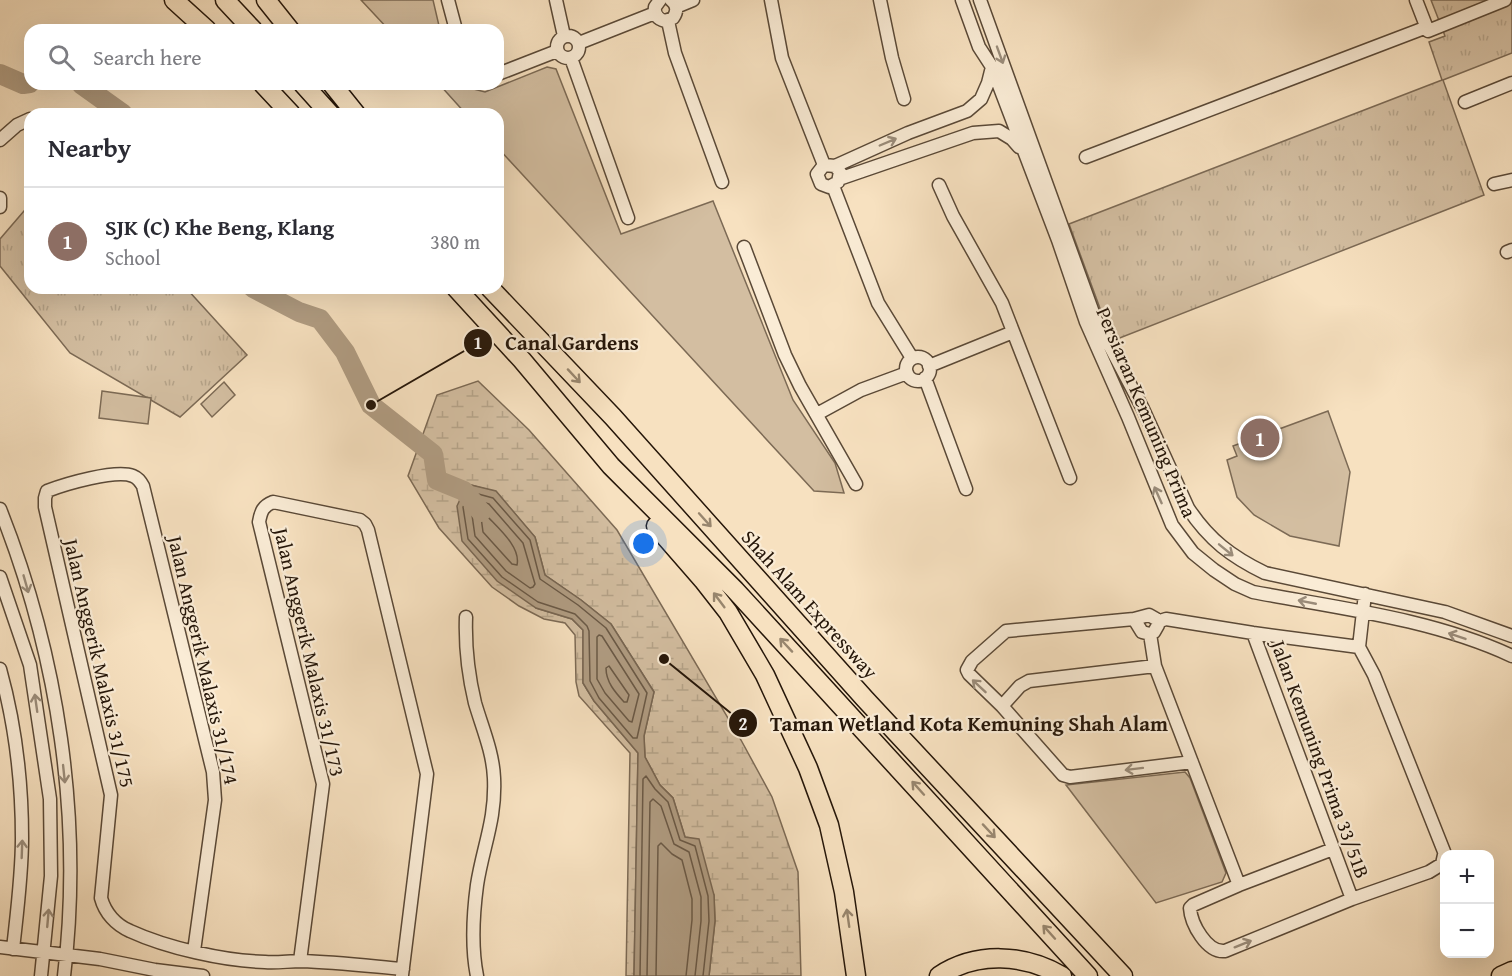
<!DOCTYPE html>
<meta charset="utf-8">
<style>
body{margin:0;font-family:"Gentium Book Plus",serif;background:#f2f2f3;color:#2b2b33}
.controls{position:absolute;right:18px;bottom:18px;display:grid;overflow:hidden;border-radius:12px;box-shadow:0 6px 24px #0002}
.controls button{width:54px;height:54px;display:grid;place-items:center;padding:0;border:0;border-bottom:2px solid #e1e1e2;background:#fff;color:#2b2b33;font:30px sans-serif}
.you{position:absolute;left:644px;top:544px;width:21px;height:21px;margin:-15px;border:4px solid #fff;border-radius:50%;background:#1a73e8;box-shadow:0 0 0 9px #1a73e833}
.badge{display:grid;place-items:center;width:39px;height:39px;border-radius:50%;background:#1a73e8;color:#fff;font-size:20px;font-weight:700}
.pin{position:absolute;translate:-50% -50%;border:3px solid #fff;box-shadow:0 2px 6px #0006}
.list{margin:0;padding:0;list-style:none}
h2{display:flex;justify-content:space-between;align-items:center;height:78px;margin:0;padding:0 24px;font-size:26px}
h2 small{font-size:20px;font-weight:400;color:#7c7c81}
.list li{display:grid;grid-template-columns:39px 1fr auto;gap:18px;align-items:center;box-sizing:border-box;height:108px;padding:0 24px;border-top:2px solid #e1e1e2}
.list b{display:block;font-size:22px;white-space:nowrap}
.list p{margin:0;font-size:20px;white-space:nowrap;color:#7c7c81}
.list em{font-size:20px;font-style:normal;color:#7c7c81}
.icon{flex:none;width:33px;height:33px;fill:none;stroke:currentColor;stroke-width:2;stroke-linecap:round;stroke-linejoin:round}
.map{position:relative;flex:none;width:1512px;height:976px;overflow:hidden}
.search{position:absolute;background:#fff;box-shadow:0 6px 24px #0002;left:24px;top:24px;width:480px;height:66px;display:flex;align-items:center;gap:15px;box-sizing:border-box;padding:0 21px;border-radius:18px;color:#7c7c81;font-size:22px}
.panel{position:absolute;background:#fff;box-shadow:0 6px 24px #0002;left:24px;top:108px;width:480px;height:186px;border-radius:18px}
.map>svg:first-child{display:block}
</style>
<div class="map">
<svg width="1512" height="976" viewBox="0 0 1512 976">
<defs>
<pattern id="grass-tufts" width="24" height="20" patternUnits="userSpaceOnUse" patternTransform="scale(1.5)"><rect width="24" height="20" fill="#d3bea1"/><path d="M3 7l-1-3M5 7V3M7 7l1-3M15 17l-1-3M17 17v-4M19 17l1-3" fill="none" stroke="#b5a389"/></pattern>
<pattern id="wetland-marsh" width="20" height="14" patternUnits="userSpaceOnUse" patternTransform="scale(1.5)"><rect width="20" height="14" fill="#d3bea1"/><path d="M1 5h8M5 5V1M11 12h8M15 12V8" fill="none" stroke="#b5a389"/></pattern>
</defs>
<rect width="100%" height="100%" fill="#f7e1c0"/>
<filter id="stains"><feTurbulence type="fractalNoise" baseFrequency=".00333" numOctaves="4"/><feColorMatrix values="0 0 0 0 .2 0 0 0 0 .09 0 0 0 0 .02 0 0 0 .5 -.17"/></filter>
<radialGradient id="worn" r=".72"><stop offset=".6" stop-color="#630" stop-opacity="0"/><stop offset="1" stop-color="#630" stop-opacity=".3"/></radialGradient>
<!-- grass -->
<path fill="url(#grass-tufts)" stroke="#7c6a55" stroke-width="1.5" d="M1431 0H1512V53L1443 80 1484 195 1112 341 1069 224 1442 80 1429 42 1445 36Z
M30 204V288H186L247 355 180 417 70 353 0 266V239Z"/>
<!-- wetland -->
<path fill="url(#wetland-marsh)" stroke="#7c6a55" stroke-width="1.5" d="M478 381 529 430 617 530 741 740 772 797 798 872 801 976H709L715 921 714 895 685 837 673 798 660 785 645 757 644 736 654 692 611 624 581 600 545 575 535 537 496 492 467 484 536 608 572 619 583 630V683L594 701 638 753 634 976H626L630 753 579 696 576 682 575 635 565 623 544 619 519 606 492 587 439 528 408 476 437 395Z"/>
<!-- green -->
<path fill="#d3bea1" stroke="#7c6a55" stroke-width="1.5" d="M361 0H433L440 30H389Z
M547 67 556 69 621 234 713 201 793 400 835 463 844 493 814 491 498 148V114H466L439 84H463L466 87 485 92Z
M224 382 235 395 212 417 201 404Z
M102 391 151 398 148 424 99 418Z
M1328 411 1350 472 1339 546 1290 536 1254 515 1237 497 1227 460 1237 456 1233 446Z
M1185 772 1190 778 1226 873 1222 882 1156 903 1066 785Z"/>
<!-- water -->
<path fill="#b09c82" stroke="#786652" stroke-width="1.5" d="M467 484 496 491 535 537 545 575 581 600 611 624 654 692 644 736 645 757 660 785 673 798 685 837 699 839 714 895 715 921 709 976H634L638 753 594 701 583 683V630L572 619 536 608 497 581 462 541 457 506Z"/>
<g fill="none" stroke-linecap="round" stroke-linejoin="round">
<!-- shore -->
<path stroke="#6a5946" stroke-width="1.5" d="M471 492 493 498 530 540 540 579 578 605 606 628 647 693 637 738H633L599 698 590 681 589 631 587 626 575 614 538 602 502 577 468 539 463 507Z
M476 500 489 504 523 543 535 584 533 587 530 588 506 571 475 536 471 508Z
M483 514 486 515C498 528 521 547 517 565L512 564 483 532 481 517Z
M599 635 602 636 639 694 632 722 629 721 605 693 597 679V637Z
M609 666 629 695 627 702H624C615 692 606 682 606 668Z
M640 976 643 779 646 776 655 789 668 802 680 840 695 846 708 896 709 921 703 976
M647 976 650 802 653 799 661 806 674 844 689 852 701 897V921L695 976
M656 976 658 846 661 843 672 854 682 860 692 899V920L686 976"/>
<!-- river -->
<path stroke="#b09c82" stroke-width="20" d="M0 74 23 84 30 83
M81 84 123 114
M253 288 299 312 320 319 345 352 371 405 433 454 437 480 464 491 481 512"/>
<!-- minor casing -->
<g stroke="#5a4937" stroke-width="15">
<path id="minor" d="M448 0 456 30
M556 0 564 36
M660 0 655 7C654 14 657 19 665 21L673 18C678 11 677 5 671 0
M771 0 782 58 824 165
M880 0 892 58 904 99
M962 0 979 47 992 67 1058 240 1086 322 1128 417 1172 525 1193 553 1214 570 1235 584 1253 592C1338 608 1433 619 1512 656
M980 0 1095 318 1143 409 1188 508C1209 540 1232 557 1265 573L1445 612 1512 636
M1416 0 1428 31 1505 0
M676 7 693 0
M668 21 675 53 722 182
M557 47a11 11 0 1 1 22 0a11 11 0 1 1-22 0Z
M579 43 655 13
M571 58 628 218
M498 74 557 51
M1465 102 1512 83
M0 140 17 125 30 119
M1086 157 1427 27
M835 166 840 172 838 182 829 187 821 184 817 174 824 165 835 166 908 133 967 111 981 99 988 83 992 67
M839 179 973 133 999 131 1012 139 1019 147
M1494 184 1512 180
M939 185 953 216 1002 303 1070 478
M833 186 878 303 912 358
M0 198V207
M744 247 785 355 800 386 856 484
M1507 252 1512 250
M906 369a12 12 0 1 1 24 0a12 12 0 1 1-24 0Z
M929 366 1013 332
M925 378 966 489
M817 414 861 390 907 373
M0 509C58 655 83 819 64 976
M0 577 30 665 50 799 51 876 41 976
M1149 615 1156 619 1158 625 1154 632 1150 634 1142 632 1134 619Z
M466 617C465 646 468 674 475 703 482 727 493 752 494 778 496 820 483 846 477 885 473 915 471 946 477 976
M1134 619 1006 631 972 661 967 670 969 674 1002 706 1063 775 1070 777 1192 762
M1157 622 1166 619 1253 633 1359 647
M1253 633 1352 899
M1150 634 1155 666 1239 885
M1359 647 1374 675 1445 854
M1359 647 1365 594
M0 669C15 723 22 781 22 838 22 875 17 912 13 949
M1002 706 1020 686 1029 681 1155 666
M1333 849 1239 885 1193 905 1190 908C1191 924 1207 953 1225 951L1352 899 1429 872 1442 864 1444 855
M0 947 100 959 155 970 203 976
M194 951 215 800 213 772 143 486C140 481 138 478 133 476 116 469 65 484 47 491L45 498V507L111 795 101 898C105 913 116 925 130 931 167 948 225 961 265 962 277 963 289 961 301 961 335 962 369 966 403 969
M300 961 323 784 259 522C261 511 263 506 273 502L360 520 365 524 368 530 427 774 402 975"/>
</g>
<!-- highway casing -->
<g stroke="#251609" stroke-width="21">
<path id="highway" d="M174 0 207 30
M225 0 253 30
M266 0 290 30
M263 84 291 114
M303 84 330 114
M332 84 356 114
M456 288 522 360 611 466 735 590 1088 976
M490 288 613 417 865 699 1123 976
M656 526 703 580 728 612 765 675 808 768 829 825 844 892 856 976
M939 976C977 951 1024 954 1062 976
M1501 976 1512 971"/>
</g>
<!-- minor -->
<use href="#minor" stroke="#faecd6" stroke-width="12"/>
<!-- highway -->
<use href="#highway" stroke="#f7e1c0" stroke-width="18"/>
</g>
<!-- one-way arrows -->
<defs><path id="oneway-shaft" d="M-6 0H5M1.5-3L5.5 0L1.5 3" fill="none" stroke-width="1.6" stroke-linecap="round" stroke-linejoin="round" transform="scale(1.5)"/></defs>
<g stroke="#9a8c7a">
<use href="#oneway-shaft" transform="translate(1000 55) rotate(70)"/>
<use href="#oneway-shaft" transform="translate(888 142) rotate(-23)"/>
<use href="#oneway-shaft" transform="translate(1158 495) rotate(-114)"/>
<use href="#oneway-shaft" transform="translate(1226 550) rotate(39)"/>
<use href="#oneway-shaft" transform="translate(26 584) rotate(74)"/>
<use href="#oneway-shaft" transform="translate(1307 602) rotate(-169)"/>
<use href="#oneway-shaft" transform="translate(1457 636) rotate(-161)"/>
<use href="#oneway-shaft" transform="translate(979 686) rotate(-137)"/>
<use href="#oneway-shaft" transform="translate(36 703) rotate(-98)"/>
<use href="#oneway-shaft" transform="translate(1134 769) rotate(173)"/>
<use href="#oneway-shaft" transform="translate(64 774) rotate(84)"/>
<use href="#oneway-shaft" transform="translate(22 849) rotate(-88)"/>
<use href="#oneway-shaft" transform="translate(48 918) rotate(-85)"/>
<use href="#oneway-shaft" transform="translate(1243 944) rotate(-22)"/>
</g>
<g stroke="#98866e">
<use href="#oneway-shaft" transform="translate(574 376) rotate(47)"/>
<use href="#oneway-shaft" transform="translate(705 520) rotate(48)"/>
<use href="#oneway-shaft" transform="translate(719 600) rotate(-127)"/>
<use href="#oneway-shaft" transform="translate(786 645) rotate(-133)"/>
<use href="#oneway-shaft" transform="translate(918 788) rotate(-132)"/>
<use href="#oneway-shaft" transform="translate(989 831) rotate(47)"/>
<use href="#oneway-shaft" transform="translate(848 918) rotate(-98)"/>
<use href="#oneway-shaft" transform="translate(1049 932) rotate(-132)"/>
</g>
<g text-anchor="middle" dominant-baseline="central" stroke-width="4.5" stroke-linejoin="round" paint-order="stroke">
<!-- street labels -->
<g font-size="20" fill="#251609" stroke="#faecd6">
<text transform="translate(1147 412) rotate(67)">Persiaran Kemuning Prima</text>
<text transform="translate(810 604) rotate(48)">Shah Alam Expressway</text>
<text transform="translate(310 652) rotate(77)">Jalan Anggerik Malaxis 31/173</text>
<text transform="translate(204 660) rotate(77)">Jalan Anggerik Malaxis 31/174</text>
<text transform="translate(100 663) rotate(77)">Jalan Anggerik Malaxis 31/175</text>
<text transform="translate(1321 759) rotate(70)">Jalan Kemuning Prima 33/51B</text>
</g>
</g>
<!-- callouts -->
<path fill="none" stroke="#251609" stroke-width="2" d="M371 405L478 343M664 659L743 723"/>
<g fill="#251609" stroke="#faecd6" stroke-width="2">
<circle cx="371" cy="405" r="6"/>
<circle cx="664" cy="659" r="6"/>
<circle cx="478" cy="343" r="15"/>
<circle cx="743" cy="723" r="15"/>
</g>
<g font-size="18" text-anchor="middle" font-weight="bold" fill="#fff">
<text x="478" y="349">1</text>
<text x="743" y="730">2</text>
</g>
<g font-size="21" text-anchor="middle" font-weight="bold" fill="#251609" stroke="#faecd6" stroke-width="4.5" stroke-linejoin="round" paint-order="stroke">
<text x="572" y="350">Canal Gardens</text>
<text x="969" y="731">Taman Wetland Kota Kemuning Shah Alam</text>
</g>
<rect width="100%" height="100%" filter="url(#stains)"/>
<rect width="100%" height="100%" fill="url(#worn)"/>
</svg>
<div class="controls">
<button>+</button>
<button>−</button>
</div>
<div class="you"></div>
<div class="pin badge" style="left:1260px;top:438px;background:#8d6e63">1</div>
<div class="search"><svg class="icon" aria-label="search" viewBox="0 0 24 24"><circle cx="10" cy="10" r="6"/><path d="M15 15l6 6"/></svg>Search here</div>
<section class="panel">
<h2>Nearby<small></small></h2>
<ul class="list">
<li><span class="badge" style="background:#8d6e63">1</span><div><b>SJK (C) Khe Beng, Klang</b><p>School</p></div><em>380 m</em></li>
</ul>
</section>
</div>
